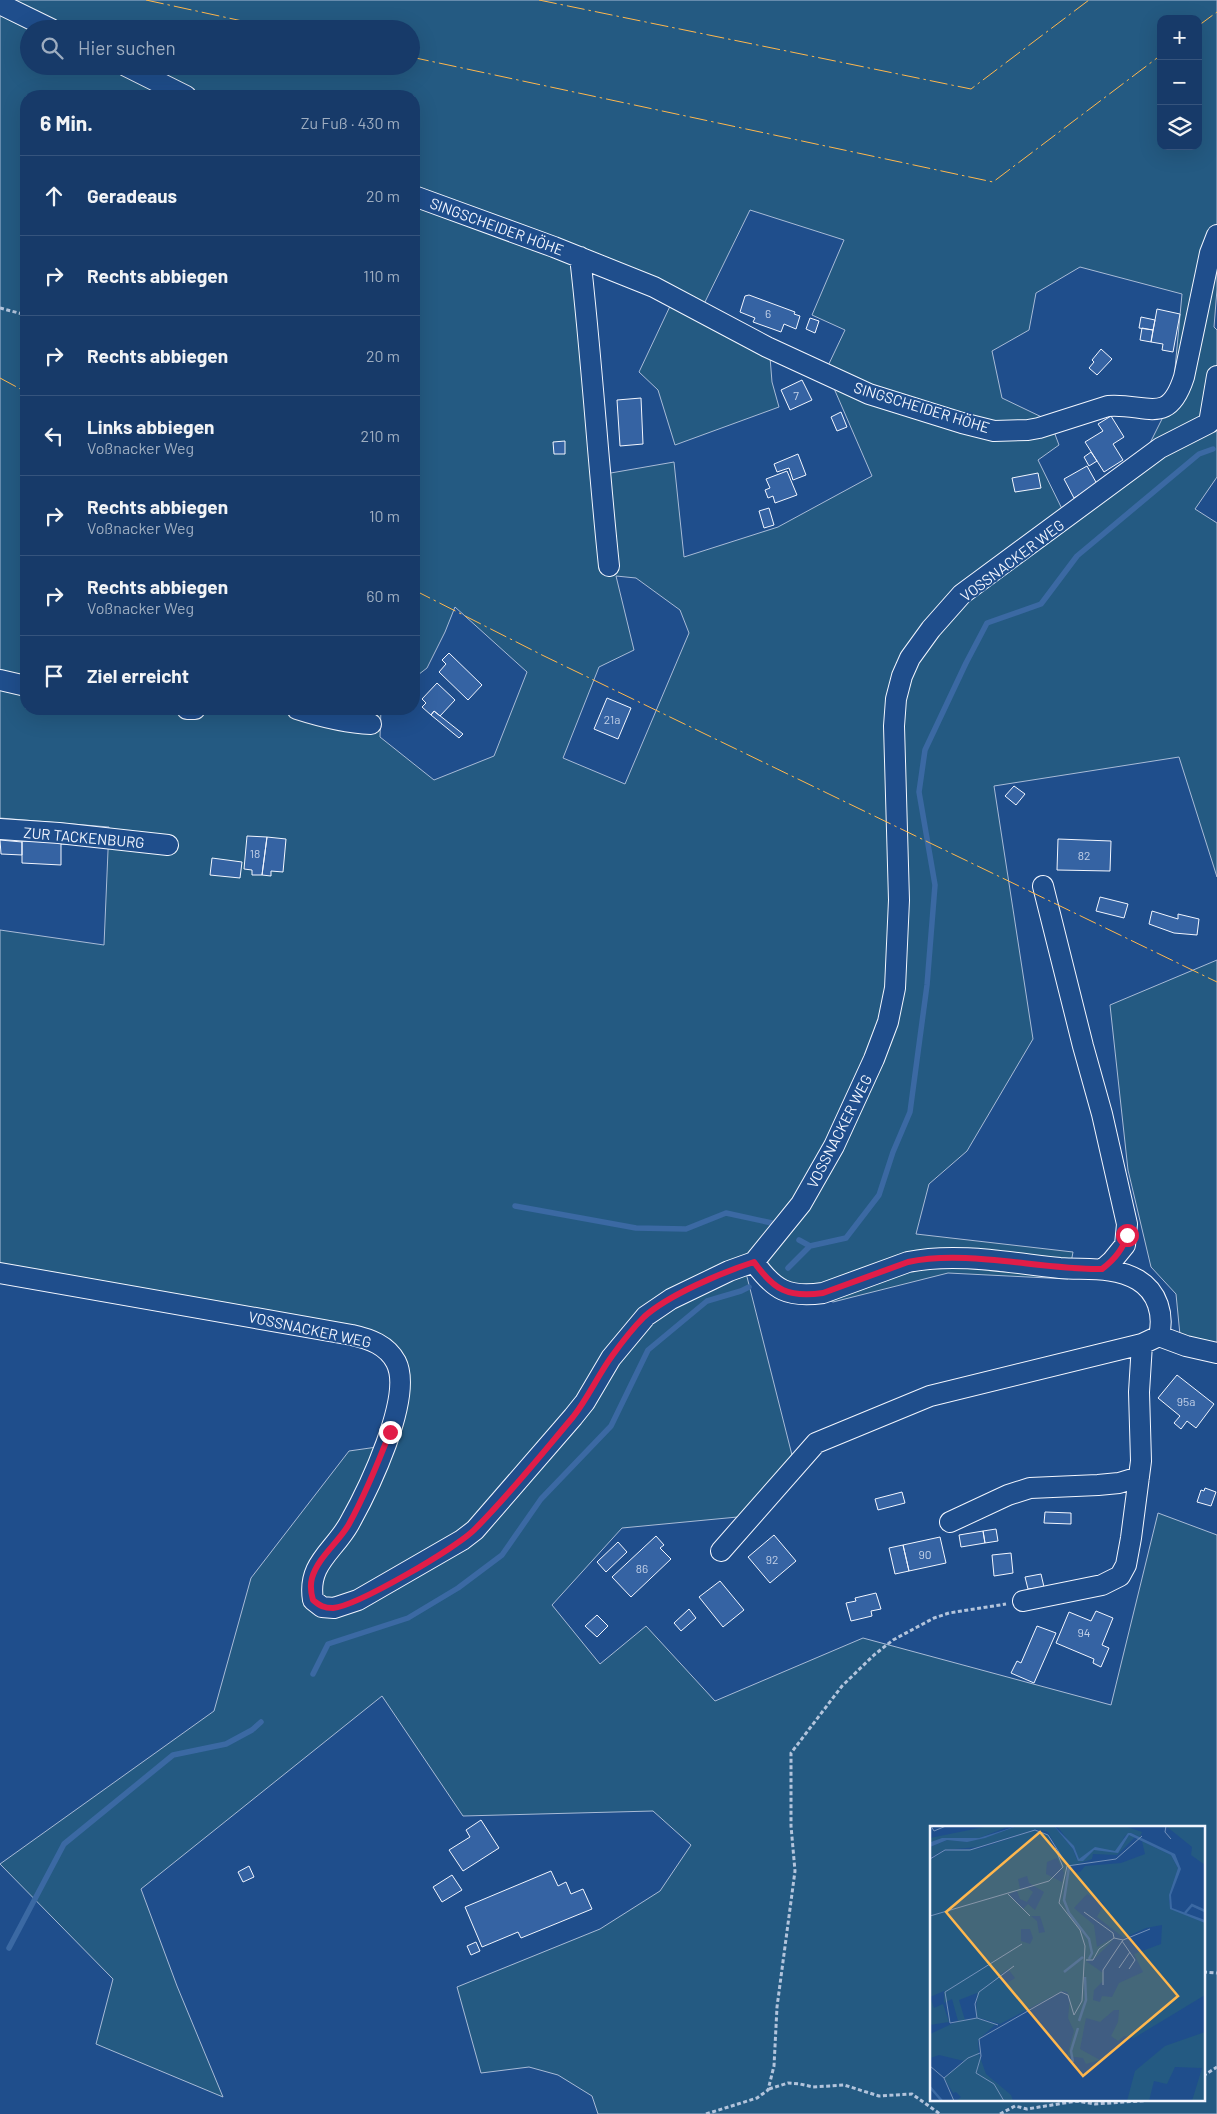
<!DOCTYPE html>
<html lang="de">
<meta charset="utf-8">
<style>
body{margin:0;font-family:Barlow,sans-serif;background:#20416f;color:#f1f3f6}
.controls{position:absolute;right:15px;top:15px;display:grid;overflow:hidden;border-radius:10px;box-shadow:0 5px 20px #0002}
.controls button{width:45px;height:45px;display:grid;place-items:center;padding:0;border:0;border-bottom:1px solid #36547d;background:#173a69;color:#f1f3f6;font:25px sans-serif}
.stop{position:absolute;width:15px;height:15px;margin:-11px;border:4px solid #e11d48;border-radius:50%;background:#fff}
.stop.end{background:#e11d48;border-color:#fff;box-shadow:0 1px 5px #0008}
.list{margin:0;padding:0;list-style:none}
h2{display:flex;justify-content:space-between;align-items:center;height:65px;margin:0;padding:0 20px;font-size:21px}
h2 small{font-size:16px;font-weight:400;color:#9eadc0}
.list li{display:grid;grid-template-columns:32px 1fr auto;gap:15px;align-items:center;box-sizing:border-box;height:80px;padding:0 20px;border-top:1px solid #36547d}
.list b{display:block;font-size:19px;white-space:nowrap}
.list p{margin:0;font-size:16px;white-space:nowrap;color:#9eadc0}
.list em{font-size:16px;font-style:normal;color:#9eadc0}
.icon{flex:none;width:28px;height:28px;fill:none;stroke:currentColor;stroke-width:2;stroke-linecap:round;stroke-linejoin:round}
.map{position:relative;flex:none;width:1217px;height:2114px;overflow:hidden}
.search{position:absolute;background:#173a69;box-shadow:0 5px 20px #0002;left:20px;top:20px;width:400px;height:55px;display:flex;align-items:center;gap:12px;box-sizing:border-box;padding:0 18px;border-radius:28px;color:#9eadc0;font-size:19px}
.panel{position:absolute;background:#173a69;box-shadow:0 5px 20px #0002;left:20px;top:90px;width:400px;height:625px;border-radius:20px}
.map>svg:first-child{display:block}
</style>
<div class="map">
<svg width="1217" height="2114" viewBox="0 0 1217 2114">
<rect width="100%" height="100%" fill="#1f4e8c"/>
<!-- green -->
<path fill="#245a82" stroke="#a8bbd7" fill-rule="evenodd" d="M0 0H1217V289L1214 327 1217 330V477L1195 509 1217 523V877L1179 757 994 786 1033 1039 967 1151 929 1184 916 1234 1073 1252 1068 1279 948 1273 833 1302 743 1261 794 1463 748 1516 622 1528 552 1605 600 1664 646 1626 715 1701 863 1638 1111 1705 1158 1513 1217 1535V2114H598L592 2096 558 2075 529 2067 481 2073 457 1987 600 1929 660 1891 691 1845 653 1811 463 1816 382 1696 141 1889 177 1986 223 2097 96 2044 113 1979 0 1864 214 1711 251 1578 349 1451 391 1445 408 1380 380 1338 0 1268V930L104 945 109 827 0 818ZM1161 19H1198V146H1161ZM29 29H411V66H29ZM26 96H414V678L427 668 445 632 455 607 527 672 494 756 434 780 380 737 381 709H26ZM750 210 844 240 812 315 845 330 826 370 872 476 778 527 684 557 674 462 605 474 592 273 612 275 672 302 639 372 658 390 675 445 779 407 772 382 770 357 703 306ZM1080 267 1182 294 1173 390 1162 419 1142 459 1066 517 1038 460 1059 445 1050 421 1002 398 992 351 1029 330 1036 293ZM616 576 636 578 680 610 689 633 625 784 563 758 599 667 634 650ZM931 1828H1203V2100H931Z
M1217 960V1344L1180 1335 1176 1294 1151 1267 1128 1170 1110 1005Z"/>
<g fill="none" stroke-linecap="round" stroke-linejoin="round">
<!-- stream -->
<path stroke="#3b69a3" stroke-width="5.5" d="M515 1206 636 1228 686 1229 726 1213 772 1223
M799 1240 810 1246
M788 1268 810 1246 846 1238 879 1195 893 1152 910 1112 927 985 935 885 919 792 925 750 966 663 987 623 1041 604 1077 556 1199 454 1213 449
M313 1674 328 1644 408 1618 458 1588 502 1555 541 1499 611 1426 648 1350 707 1301 741 1291 749 1287
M9 1948 64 1844 173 1755 226 1744 252 1730 261 1722"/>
</g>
<!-- building -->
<path fill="#3563a3" stroke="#f2f6ff" d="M749 295 795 312 794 314 800 316 796 329 784 324 781 332 753 322 755 318 740 312 745 296Z
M1157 309 1180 314 1173 352 1162 350 1163 344 1151 342Z
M1141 317 1155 320 1153 330 1139 328Z
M810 318 819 321 815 333 806 329Z
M1142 328 1153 330 1151 342 1140 340Z
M1101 349 1112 359 1097 375 1089 368 1094 362 1092 360Z
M802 380 812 400 790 410 781 390Z
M641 398 643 444 620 446 617 400Z
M841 412 847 427 837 431 831 417Z
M1111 416 1124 437 1113 444 1123 460 1104 472 1085 442 1103 431 1098 424Z
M565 441V454H554L553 442Z
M1091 452 1097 461 1089 466 1084 457Z
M798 454 806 475 793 480 789 468 777 472 774 464Z
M1087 466 1097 484 1074 498 1064 479Z
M787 471 797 495 775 503 773 496 768 498 765 490 770 488 766 479Z
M1038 473 1041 488 1015 492 1012 478Z
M769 508 774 525 764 528 759 511Z
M449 653 482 685 468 700 439 672 446 664 442 660Z
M437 683 455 700 440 716 434 711 431 715 422 707 426 703 422 699Z
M607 698 631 708 618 739 594 729Z
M434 711 463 734 459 738 431 715Z
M1014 786 1025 794 1016 805 1005 796Z
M247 836 267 837 262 875H252V870L244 869Z
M267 837 286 839 283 872 271 871V876L262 875Z
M1058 839 1111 841 1110 871 1057 870Z
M0 840 22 842V855L1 854Z
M66 840V844H61V865L22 863V841L54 842Z
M212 858 242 862 240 878 210 875Z
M1100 897 1128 904 1124 918 1096 911Z
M1152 911 1178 919V914L1199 919 1197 935 1174 933 1149 924Z
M1177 1375 1214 1404 1196 1428 1187 1421 1181 1429 1174 1423 1180 1416 1158 1398Z
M1205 1488 1216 1492 1211 1506 1197 1502 1201 1490 1204 1491Z
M902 1492 905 1503 878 1510 875 1499Z
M1045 1512 1071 1513V1524L1044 1523Z
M996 1529 998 1541 985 1543 983 1531Z
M983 1531 985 1543 961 1547 959 1535Z
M774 1535 796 1561 770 1583 748 1557Z
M656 1536 664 1545 660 1548 671 1559 631 1597 612 1577Z
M940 1537 946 1563 909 1571 903 1545Z
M618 1542 627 1552 606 1572 597 1562Z
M903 1545 909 1571 895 1574 889 1548Z
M1011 1553 1013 1573 994 1576 992 1555Z
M1041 1574 1044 1587 1028 1589 1025 1577Z
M720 1581 744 1610 723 1627 699 1597Z
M876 1593 881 1609 871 1611 872 1616 851 1621 846 1603 856 1601 855 1598Z
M689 1609 696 1618 681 1631 674 1623Z
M1096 1611 1113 1618 1102 1645 1109 1648 1101 1667 1093 1663 1094 1659 1056 1643 1069 1612 1091 1621Z
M597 1615 608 1626 597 1637 585 1626Z
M1037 1626 1056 1633 1034 1683 1011 1673 1017 1661 1021 1663Z
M481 1820 499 1848 463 1871 449 1850 470 1837 466 1830Z
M249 1866 254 1877 243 1882 238 1872Z
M551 1871 558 1886 566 1882 571 1894 583 1889 592 1909 521 1938 518 1932 482 1947 465 1907Z
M452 1875 462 1890 442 1902 433 1887Z
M476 1942 480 1951 471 1955 467 1946Z"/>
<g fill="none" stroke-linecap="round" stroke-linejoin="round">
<!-- minor casing -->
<g stroke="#f2f6ff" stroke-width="22">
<path id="minor" d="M0 4 51 29
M126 66 186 96
M414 196 554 247 654 287 767 347 869 394 962 423 994 431 1028 430 1039 428 1108 406C1147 403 1168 427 1184 377L1210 253 1217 235
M580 257C592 360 598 463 609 566
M0 680 26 686
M187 709H195
M297 709C322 717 345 723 371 724
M0 829 59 833 168 845
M1043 886 1083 1046 1102 1114 1127 1224 1125 1245 1112 1261 1103 1269
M0 1273 352 1335C370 1339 387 1345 396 1362 414 1397 367 1492 349 1524 333 1552 307 1564 313 1600L322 1607 334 1608 358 1600 462 1540 475 1530 573 1417 585 1402 611 1358 646 1316 671 1299 729 1271 754 1262 801 1204 834 1146 874 1059 888 1022 895 988 899 900 894 726 896 699 902 676 910 658 931 629 962 594 1160 448 1209 423 1217 376
M1159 1336 1186 1346 1217 1353
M950 1522 1008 1495 1030 1488 1098 1485 1119 1483 1139 1477
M721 1551 816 1443 930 1396 1142 1344 1159 1336C1164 1315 1158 1292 1138 1280 1114 1266 1086 1270 1060 1268 1011 1263 957 1252 908 1262L823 1293C788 1298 774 1290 754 1262
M1023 1601 1102 1585 1120 1576 1126 1565 1131 1538 1141 1461 1139 1392 1142 1344"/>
</g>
<!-- path -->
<path stroke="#b3c4dc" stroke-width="3" stroke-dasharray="4 2.5" stroke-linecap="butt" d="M0 308 26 315
M1203 1972 1217 1973
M1203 2076 1217 2067
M769 2089 788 2083 800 2084 813 2087 844 2085 879 2096 912 2094 940 2114
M706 2114 757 2098 768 2090 774 2066 777 2007 795 1871 791 1826V1753L842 1686 874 1655 893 1640 934 1618 949 1613 1006 1604
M1000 2114 1015 2106 1027 2109 1077 2101 1095 2104 1154 2100"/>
<!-- minor -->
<use href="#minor" stroke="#1f4e8c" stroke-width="20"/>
<!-- power -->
<path stroke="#ffb74d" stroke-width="1" stroke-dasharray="18 4 2.5 4" stroke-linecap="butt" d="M146 0 279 29
M539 0 971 89 1089 0
M1198 26 1217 12
M411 57 993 182 1161 55
M0 378 26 392
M414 590 542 655 1217 982"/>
</g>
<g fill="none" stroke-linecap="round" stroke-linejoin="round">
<!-- route -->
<path stroke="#e11d48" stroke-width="6" d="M390 1432C378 1463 365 1495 349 1524 339 1542 318 1557 312 1578 310 1585 311 1593 313 1600 320 1606 324 1608 333 1608 357 1606 458 1547 475 1529 510 1494 541 1455 573 1417 588 1398 598 1375 612 1356 622 1342 632 1329 644 1317 668 1295 723 1272 754 1262 774 1290 788 1298 823 1293L908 1262C967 1249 1041 1270 1102 1269 1114 1260 1123 1250 1127 1235"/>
</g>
<g text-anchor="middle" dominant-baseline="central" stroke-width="4" stroke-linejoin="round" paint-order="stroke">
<!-- number labels -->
<g font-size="12" fill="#c3d1e8">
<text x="768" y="313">6</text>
<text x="796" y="395">7</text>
<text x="612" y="719">21a</text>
<text x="255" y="853">18</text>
<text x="1084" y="855">82</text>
<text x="1186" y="1401">95a</text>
<text x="925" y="1554">90</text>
<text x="772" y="1559">92</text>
<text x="642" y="1568">86</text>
<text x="1084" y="1632">94</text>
</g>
<!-- street labels -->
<g font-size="15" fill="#f2f6ff" stroke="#1f4e8c">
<text transform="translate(497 226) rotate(20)">SINGSCHEIDER HÖHE</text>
<text transform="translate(922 407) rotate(17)">SINGSCHEIDER HÖHE</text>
<text transform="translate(1012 560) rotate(-37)">VOSSNACKER WEG</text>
<text transform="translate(84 837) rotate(5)">ZUR TACKENBURG</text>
<text transform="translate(839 1131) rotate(-63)">VOSSNACKER WEG</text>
<text transform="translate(310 1329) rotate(12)">VOSSNACKER WEG</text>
</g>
</g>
<!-- overview -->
<g transform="translate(930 1826)">
<rect width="275" height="275" fill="#1f4e8c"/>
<path d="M59 0H80L49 12H14L0 17V12ZM87 0H124L143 23 147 34 146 25 127 0H194L212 6 210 11 201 7 195 10 192 15 199 9 205 11 187 29 163 28 162 33 141 40 142 47 150 46 155 40 191 37 215 28 212 15 241 29 248 42 239 75 241 82 275 97V169L204 212 194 210 188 215 181 210 188 196 189 184H184L170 196 156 192 150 223 170 234 156 238 153 232 137 230 144 205 138 192 140 172 137 166 132 165 70 198 46 191 47 167 29 174 35 194 29 195 47 192 66 198 48 214 49 228 56 248 81 269 83 275H26L31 271 26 266 23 267 14 252 34 235 9 229 0 232V208L28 195 22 173 14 177V165L0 171 4 182 13 178 19 196 0 199V34L14 25 48 23 105 4 118 8 122 19 132 31 118 6 106 3 48 21 14 24 0 32V21L17 14 51 13ZM127 32 134 47 132 56 116 48 117 36ZM97 50 99 57 114 66 105 84 98 78 93 83 79 68 87 65 90 73 97 76 103 66 98 62 90 63 88 53ZM157 68 174 78 167 91 194 112 216 102 232 99 231 118 204 128 213 146 189 157 182 171 172 170 170 176 163 174 164 164 173 155V147L156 135 165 132 182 115 181 113 167 121 164 99 144 82ZM101 90H110L115 106 109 107 107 95ZM91 103H100L103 112 100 118 91 115ZM78 143 85 152 74 159 68 150ZM236 0H271L275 6V39L261 29 262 21ZM275 206V275H262L272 242 245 241 237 258 224 255 219 275H197L205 245 235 220Z" fill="#245a82" fill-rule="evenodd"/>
<path d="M87 0 55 12 37 16 17 14 0 21 1 16 12 12H49ZM124 0 144 20 149 33 165 21 185 25 198 7H201L245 28 251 43 241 69 242 82 275 94V97L240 83 239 69 248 42 241 29 199 9 188 27 164 24 153 35H148L143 23Z" fill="#3b69a3"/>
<path fill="none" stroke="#3b69a3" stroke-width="2.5" d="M139 41 134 74 139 87 159 113 162 127 159 133M255 87 262 79 275 85M134 146 153 131M149 195 156 174 155 151M143 236 141 225 148 202M0 261 12 275"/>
<path fill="none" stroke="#7391ba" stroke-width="1" d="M1 0 4 5 16 0M236 0 235 6 241 13M0 33 15 24H40L105 4 118 9 137 39M137 40 186 33 212 10M78 68 100 90M154 86 183 107 184 112M0 90 119 55 133 41 125 22M192 115 205 134 199 143M156 134H163L169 123 184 112 193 114M189 142 200 126M173 159V144L193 114 220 103M47 192 45 178 49 166 84 140M68 199 47 192 20 197 15 166 92 118M0 240 14 252 24 275M14 252 38 232 50 227M74 275 64 258 46 247 51 230 49 213 131 166 138 169 144 189 152 175 155 120 150 104 129 77 137 40"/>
<path fill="#ffb74d" fill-opacity="0.15" stroke="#ffb74d" stroke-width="2.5" d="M110 6 248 170 153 250 16 86Z"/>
<rect width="275" height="275" fill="none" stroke="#f2f6ff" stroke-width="2.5"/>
</g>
</svg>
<div class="controls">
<button>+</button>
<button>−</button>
<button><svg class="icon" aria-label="layers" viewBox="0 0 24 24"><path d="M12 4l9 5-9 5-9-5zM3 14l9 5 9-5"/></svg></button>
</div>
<div class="stop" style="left:1127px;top:1235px"></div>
<div class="stop end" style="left:390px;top:1432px"></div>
<div class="search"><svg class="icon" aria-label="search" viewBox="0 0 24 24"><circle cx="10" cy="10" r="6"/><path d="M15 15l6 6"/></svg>Hier suchen</div>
<section class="panel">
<h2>6 Min.<small>Zu Fuß · 430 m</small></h2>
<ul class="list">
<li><svg class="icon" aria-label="ahead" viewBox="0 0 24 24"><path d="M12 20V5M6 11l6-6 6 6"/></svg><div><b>Geradeaus</b></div><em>20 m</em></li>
<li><svg class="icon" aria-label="right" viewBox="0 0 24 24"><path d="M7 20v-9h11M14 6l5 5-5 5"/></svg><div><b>Rechts abbiegen</b></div><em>110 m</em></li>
<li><svg class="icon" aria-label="right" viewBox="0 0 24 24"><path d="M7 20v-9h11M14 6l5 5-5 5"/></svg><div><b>Rechts abbiegen</b></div><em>20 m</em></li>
<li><svg class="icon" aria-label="left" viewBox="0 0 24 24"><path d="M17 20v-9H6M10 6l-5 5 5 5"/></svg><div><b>Links abbiegen</b><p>Voßnacker Weg</p></div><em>210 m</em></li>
<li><svg class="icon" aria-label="right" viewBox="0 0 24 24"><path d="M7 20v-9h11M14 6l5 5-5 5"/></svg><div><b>Rechts abbiegen</b><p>Voßnacker Weg</p></div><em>10 m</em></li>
<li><svg class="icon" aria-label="right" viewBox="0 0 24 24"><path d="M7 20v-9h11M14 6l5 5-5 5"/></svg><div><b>Rechts abbiegen</b><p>Voßnacker Weg</p></div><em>60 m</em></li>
<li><svg class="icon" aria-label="arrive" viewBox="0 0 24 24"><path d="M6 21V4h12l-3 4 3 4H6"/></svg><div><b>Ziel erreicht</b></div></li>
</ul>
</section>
</div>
